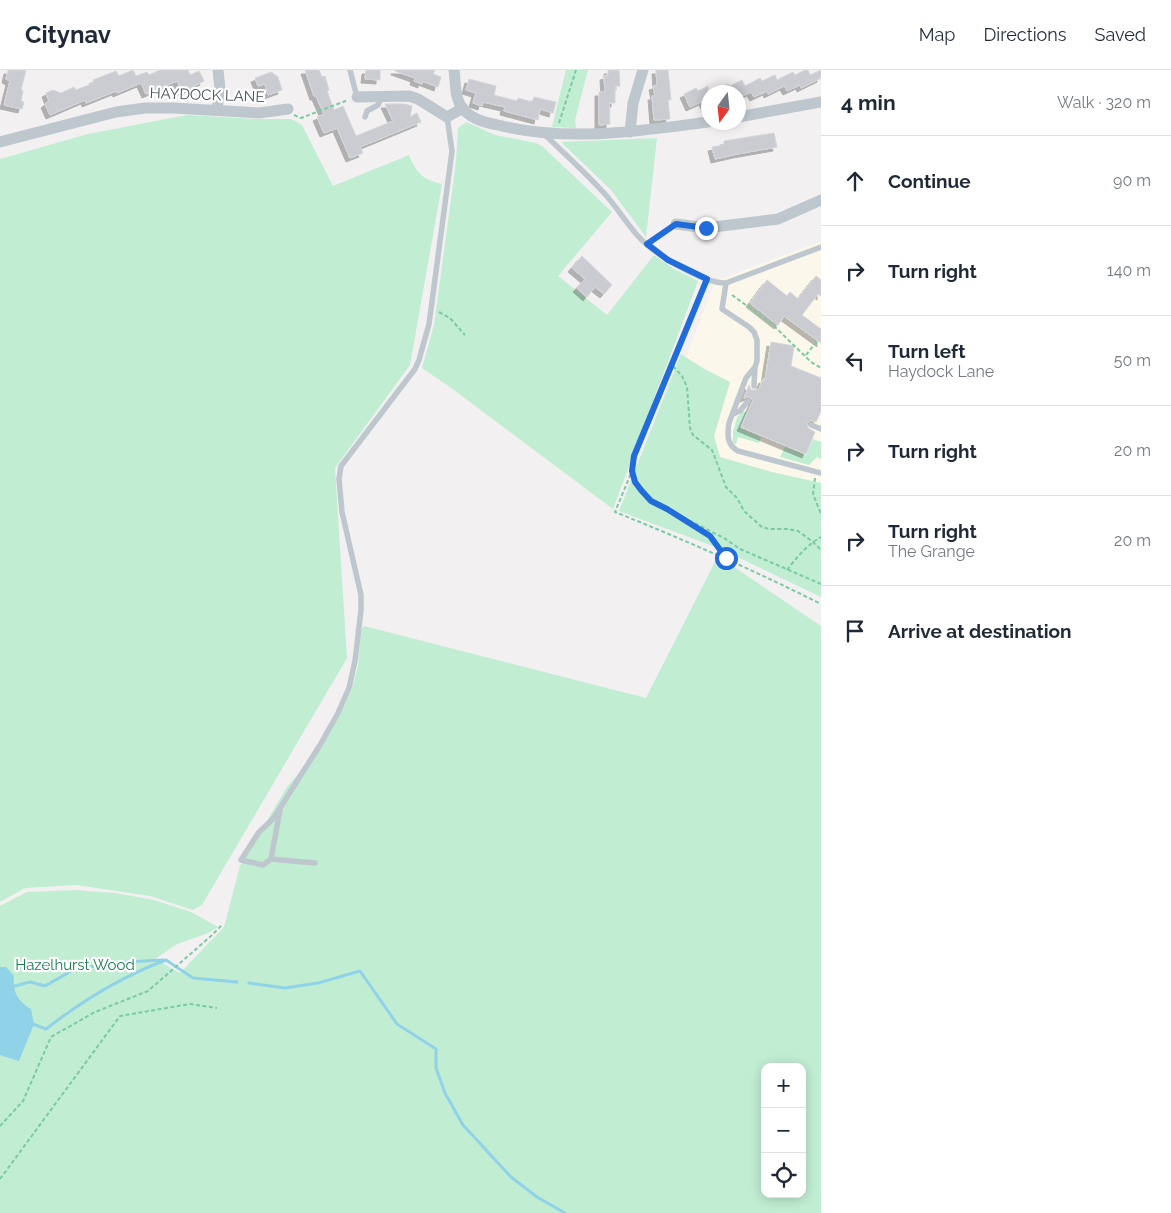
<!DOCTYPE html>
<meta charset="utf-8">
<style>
body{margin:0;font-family:Raleway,sans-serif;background:#f2f2f3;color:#1f2937}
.controls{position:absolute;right:15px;bottom:15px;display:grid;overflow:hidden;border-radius:10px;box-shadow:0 2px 12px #0003}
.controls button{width:45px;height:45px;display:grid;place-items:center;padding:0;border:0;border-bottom:1px solid #e0e1e3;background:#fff;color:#1f2937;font:25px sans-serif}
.compass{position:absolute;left:701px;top:15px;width:45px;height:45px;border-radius:50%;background:#fff;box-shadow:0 2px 12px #0003;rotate:195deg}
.stop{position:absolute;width:15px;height:15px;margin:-11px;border:4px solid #216cdb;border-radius:50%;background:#fff}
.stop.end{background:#216cdb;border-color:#fff;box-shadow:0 1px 5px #0008}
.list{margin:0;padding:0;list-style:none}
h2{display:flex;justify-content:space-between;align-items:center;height:65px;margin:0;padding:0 20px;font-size:21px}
h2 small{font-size:16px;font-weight:400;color:#747a83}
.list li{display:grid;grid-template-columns:32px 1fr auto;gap:15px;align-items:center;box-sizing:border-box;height:90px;padding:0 20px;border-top:1px solid #e0e1e3}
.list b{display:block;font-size:19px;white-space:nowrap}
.list p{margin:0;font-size:16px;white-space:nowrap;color:#747a83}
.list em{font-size:16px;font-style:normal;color:#747a83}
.icon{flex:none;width:28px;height:28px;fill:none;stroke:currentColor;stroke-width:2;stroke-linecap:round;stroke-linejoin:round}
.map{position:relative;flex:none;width:821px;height:1143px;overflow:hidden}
header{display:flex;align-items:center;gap:30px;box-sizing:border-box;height:70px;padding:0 25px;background:#fff;border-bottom:1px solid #e0e1e3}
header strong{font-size:24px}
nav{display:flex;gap:28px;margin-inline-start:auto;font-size:18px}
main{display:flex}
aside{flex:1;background:#fff}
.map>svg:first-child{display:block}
</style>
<header>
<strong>Citynav</strong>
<nav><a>Map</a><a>Directions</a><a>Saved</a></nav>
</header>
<main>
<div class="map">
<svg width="821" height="1143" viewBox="0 0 821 1143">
<defs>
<filter id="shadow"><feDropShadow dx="-4" dy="4" stdDeviation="0" flood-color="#0004"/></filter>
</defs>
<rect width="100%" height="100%" fill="#f2f0f0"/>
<!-- commercial -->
<path fill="#fbf7eb" d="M821 171V413L772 402 720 387 714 366 730 312 686 288 715 211Z"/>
<!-- green -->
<path fill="#c1edd3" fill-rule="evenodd" d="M566 0H588L575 50 576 58 552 57Z
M187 45 256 49H291L302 55 333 116 409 85C417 104 422 109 442 114L410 295 335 398 347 588 202 835 193 840 150 826 76 815 25 818 0 832V89L88 64Z
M466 52 495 65 536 73 542 76 612 142 558 206 607 245 654 185 674 199 698 211 613 439 454 320 422 298 434 255 456 92 458 58Z
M657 68 646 167 611 120 561 72Z
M681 284 704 299 730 312 714 366 720 387 772 402 821 413V527L721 479 619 441Z
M744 341 746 343 740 358 761 367 759 373 738 367 736 374 733 373V362L737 347Z
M813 369 821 372V389L817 387 809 395 780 387 785 377 806 385Z
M718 486 821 556V1143H0V836L27 822 74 820 115 823 154 830 191 842 218 857 208 863 175 875 155 889 180 903 224 857 240 796 287 717 321 677 344 637 352 618 358 596 361 561 364 556 646 628ZM765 997H802V1124H765Z"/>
<!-- water -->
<path fill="#90d3e8" d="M0 897H6L14 906C12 921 18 932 31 939L34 954 19 991 0 985Z"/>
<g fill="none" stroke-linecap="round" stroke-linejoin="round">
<!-- stream -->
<path stroke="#90d3e8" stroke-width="3" d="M249 913 285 918 318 913 360 901 397 954 436 979V998L445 1023 463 1055 511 1107 537 1127 565 1143
M11 917 30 912 45 916 75 899 125 892 163 890
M30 953 46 959C82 931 123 906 166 890L193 908 237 912"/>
</g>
<!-- building -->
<path fill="#caccd2" stroke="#d4d6db" filter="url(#shadow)" d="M8 0H26L21 20 23 21 21 31 24 32 22 39 4 35 10 11 6 9Z
M133 0 136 6 147 2 149 5 160 0H188L190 5 199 1 204 11 182 22 177 11 146 24 141 13 117 23 116 21 86 33 85 30 50 45 45 34 49 31 46 23 53 20 61 23 74 17 76 20 94 13 93 10 116 1 119 6Z
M305 0H319L322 7 325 6 329 20 327 21 334 40 343 36 356 66 393 51 385 34H404L412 36 410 47 417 43 421 52 360 77 363 83 350 88 337 58 324 63 317 47 324 44 316 26H314Z
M366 0H380V10L365 9Z
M395 0H435L433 4 441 7 438 17 422 11V14L414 11 415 8 395 1Z
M608 0H619L620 16H615V33H609L610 54 599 55V22H605L604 6 608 5Z
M656 0H668L671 30H668L670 49 654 50 652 26H655L653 16 657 15Z
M805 0H808L810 5 821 0V8L801 18 800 15 787 21 784 16 768 24 767 21 754 27 751 22 738 28V22H710L728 14 730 16 742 10 745 16 760 8 762 11 775 5 777 10 793 2 795 5Z
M271 2 278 7 282 20 268 25 265 14 258 16 255 8Z
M469 9 496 16 494 25 517 31 518 28 532 32 534 27 556 32 553 43 540 39 538 50 504 41 505 37 483 32 482 36 473 33 476 23 466 20Z
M708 16V42L703 31 690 37 684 24 696 18 698 21Z
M774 63 777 77 737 84 715 89 712 77 724 75V71Z
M582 186 612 215 604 224 595 217 587 227 577 218 585 209 572 198Z
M816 206 821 210V226L818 224 802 245 821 259V273L784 246 778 255 750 233 767 210 787 226 790 222 798 229Z
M771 272 794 276 791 296 821 308V341L816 352 810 350 807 354 808 358 815 362 806 384 741 357 753 331 749 326 744 328 749 315 751 320H756L759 319 763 309 765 310Z"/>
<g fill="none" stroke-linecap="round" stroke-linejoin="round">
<!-- path -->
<path stroke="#7acaa5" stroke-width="2" stroke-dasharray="4 2.5" stroke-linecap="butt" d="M294 45 301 48 348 30
M559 53 576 0
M653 170 668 160
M704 217 634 386 632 401 615 442C685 470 753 500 821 534
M732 225 772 254 811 292 821 298
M439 242 450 248 465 265
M806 285 817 271
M673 296 682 306 687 317 690 358 693 365 712 380 726 417 737 428 744 441 762 457 769 459H788L798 461 813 472 821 480
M632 402 635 412 651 431 724 468 740 479 821 514
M815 408 813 424 821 444
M680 447 710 466 725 486
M787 500C797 487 807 475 821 467
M0 1056 23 1031 51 967 95 942 148 921 211 866 223 854
M0 1109 120 946 190 934 217 938"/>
<!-- lane -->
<path stroke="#bec7ce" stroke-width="5.5" d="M350 0 357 27
M365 47 367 41 378 35 382 27
M544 64C564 83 585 102 604 123 616 136 625 151 637 165 654 184 701 213 726 213L821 177
M726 213 722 239 749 257 754 262 757 270V291L755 297 746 308 729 353C727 365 727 375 738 381L821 403
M754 316 755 297
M733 344 740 341 748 331
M811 355 821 359
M271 789 280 740
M315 793 271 789 263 795 241 790 259 762 273 749 320 675 338 643 349 618 355 591 361 540V525L342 442 339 409 341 396 415 299 419 290 429 254 452 81 447 47"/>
<!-- street -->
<path stroke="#bec7ce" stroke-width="11" d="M454 0C456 14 454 29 464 40 474 51 489 53 502 56 572 72 639 61 708 52
M357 27 409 26 418 29 447 47 463 38
M217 39 220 19 218 0
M738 47 821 32
M630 62 633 33 643 0
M0 72 116 42 145 38H173L259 43 288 39
M676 154 706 158 778 149 821 130"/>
</g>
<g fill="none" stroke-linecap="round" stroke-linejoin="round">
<!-- route -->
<path stroke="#216cdb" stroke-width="6" d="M706 158 676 154 647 174 668 190 707 209 634 386 632 401 635 412 641 420 651 431 667 439 710 466 726 488"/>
</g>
<g text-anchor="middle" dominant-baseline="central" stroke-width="4.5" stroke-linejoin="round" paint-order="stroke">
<!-- street labels -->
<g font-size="15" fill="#48525c" stroke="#fff">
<text transform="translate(207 25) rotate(2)">HAYDOCK LANE</text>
</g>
<!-- park labels -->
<g font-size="15" fill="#1c7b4f" stroke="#fff">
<text x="75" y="895">Hazelhurst Wood</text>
</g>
</g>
</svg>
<div class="controls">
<button>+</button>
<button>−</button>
<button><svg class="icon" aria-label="locate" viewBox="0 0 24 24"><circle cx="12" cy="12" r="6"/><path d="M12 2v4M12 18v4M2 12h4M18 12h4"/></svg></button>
</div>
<svg class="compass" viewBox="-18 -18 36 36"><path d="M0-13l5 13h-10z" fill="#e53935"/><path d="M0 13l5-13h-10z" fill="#747a83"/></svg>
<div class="stop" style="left:726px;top:488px"></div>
<div class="stop end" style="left:706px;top:158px"></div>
</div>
<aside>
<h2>4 min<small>Walk · 320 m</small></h2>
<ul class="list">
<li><svg class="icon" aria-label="ahead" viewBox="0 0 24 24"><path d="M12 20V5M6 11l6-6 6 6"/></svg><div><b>Continue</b></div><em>90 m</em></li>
<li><svg class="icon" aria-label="right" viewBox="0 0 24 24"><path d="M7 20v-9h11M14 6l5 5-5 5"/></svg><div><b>Turn right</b></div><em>140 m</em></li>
<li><svg class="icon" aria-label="left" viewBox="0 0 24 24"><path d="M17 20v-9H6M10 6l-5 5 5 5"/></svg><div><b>Turn left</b><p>Haydock Lane</p></div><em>50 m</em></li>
<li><svg class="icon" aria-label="right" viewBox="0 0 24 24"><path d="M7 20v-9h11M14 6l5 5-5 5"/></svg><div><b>Turn right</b></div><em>20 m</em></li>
<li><svg class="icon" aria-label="right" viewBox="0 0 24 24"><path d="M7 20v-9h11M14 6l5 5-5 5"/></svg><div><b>Turn right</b><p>The Grange</p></div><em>20 m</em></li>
<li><svg class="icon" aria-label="arrive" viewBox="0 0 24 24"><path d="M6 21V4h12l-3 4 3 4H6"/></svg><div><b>Arrive at destination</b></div></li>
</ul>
</aside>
</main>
